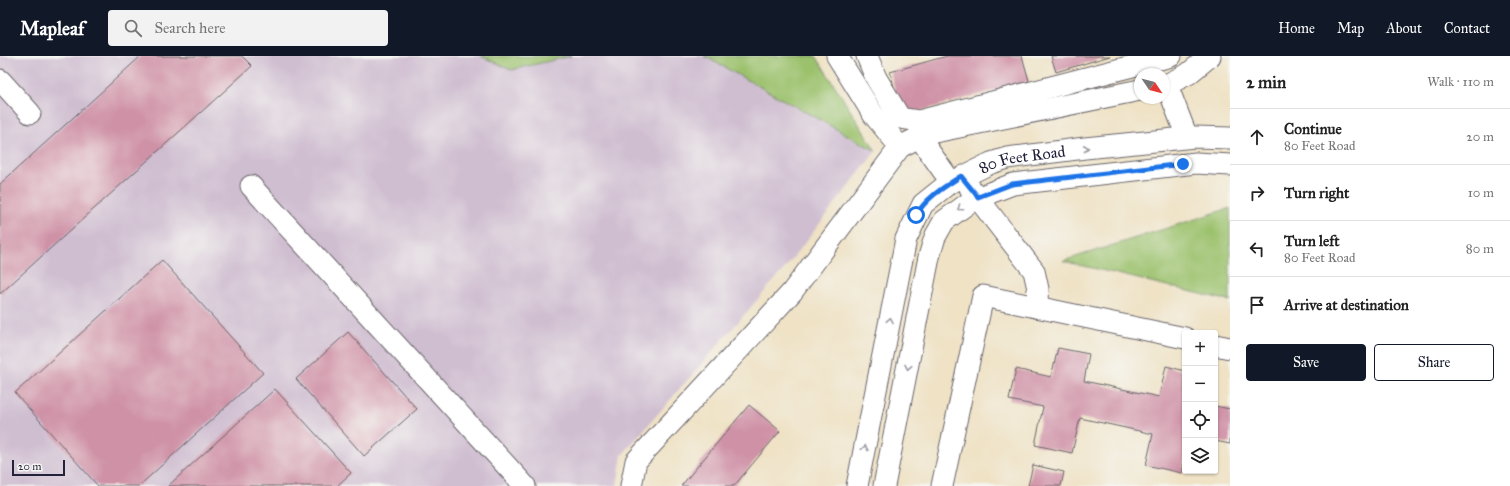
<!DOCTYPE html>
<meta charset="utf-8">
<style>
body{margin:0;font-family:"IM FELL Great Primer",serif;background:#f2f2f2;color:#222}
.controls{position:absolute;right:12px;bottom:12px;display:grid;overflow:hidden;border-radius:4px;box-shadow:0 1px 3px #0004}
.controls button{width:36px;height:36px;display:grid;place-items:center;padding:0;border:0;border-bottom:1px solid #e0e0e0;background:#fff;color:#222;font:20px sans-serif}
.compass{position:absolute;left:1134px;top:12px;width:36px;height:36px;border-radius:50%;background:#fff;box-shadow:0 1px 3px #0004;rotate:125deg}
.scale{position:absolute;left:12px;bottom:10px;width:53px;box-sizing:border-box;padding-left:4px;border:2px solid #22223b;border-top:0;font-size:11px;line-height:14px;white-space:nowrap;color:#22223b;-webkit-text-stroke:3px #f6f6f2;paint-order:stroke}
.stop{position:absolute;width:12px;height:12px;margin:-9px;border:3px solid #1a73e8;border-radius:50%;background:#fff}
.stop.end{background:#1a73e8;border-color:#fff;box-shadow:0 1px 4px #0008}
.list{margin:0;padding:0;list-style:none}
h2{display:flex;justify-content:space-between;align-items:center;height:52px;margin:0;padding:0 16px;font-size:17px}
h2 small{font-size:13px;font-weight:400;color:#767676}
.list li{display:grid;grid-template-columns:26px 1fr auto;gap:12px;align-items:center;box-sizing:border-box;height:56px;padding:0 16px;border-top:1px solid #e0e0e0}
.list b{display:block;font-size:15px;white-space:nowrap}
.list p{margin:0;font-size:13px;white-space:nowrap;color:#767676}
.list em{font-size:13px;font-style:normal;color:#767676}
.actions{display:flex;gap:8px;padding:12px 16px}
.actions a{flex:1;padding:9px 0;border:1px solid #111827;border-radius:4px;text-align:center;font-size:14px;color:#111827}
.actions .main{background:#111827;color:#fff}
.icon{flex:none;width:22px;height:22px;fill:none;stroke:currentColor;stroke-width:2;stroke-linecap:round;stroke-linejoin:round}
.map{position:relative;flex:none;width:1230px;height:430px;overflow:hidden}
header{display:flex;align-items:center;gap:24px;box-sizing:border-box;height:56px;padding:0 20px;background:#111827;color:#fff}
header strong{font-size:19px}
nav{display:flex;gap:22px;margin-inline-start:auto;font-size:14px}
.search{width:280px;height:36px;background:#f2f2f2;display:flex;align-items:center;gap:10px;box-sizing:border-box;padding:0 14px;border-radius:4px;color:#767676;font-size:15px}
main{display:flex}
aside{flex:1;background:#fff}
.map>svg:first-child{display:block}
</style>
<header>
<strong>Mapleaf</strong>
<div class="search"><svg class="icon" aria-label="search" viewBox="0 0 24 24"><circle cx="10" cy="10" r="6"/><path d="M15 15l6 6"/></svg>Search here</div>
<nav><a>Home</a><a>Map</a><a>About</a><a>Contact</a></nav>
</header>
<main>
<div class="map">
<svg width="1230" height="430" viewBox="0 0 1230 430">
<rect width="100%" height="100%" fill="#f6f6f2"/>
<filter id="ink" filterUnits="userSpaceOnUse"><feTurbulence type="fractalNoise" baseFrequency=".025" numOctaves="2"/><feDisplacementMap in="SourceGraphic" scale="8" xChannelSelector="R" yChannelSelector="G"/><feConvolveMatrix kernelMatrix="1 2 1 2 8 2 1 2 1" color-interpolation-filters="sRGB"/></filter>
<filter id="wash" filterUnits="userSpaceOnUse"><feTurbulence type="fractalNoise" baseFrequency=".012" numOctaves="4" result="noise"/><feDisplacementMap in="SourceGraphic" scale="16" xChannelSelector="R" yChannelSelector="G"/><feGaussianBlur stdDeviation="0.9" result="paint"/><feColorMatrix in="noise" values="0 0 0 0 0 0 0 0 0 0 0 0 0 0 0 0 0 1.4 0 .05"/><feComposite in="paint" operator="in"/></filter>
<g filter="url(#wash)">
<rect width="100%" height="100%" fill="#efe2c5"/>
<!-- industrial -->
<path fill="#cfbdd0" d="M0 0H481L511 14 571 0H704L876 95 786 211 622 399 617 430H0Z"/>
<!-- green -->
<path fill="#9bc16c" stroke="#5e7254" d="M481 0H571L511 14Z
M704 0H816L876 95Z
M1230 152V245L1063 205Z"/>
<g id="blocks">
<!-- building -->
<path fill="#cf91a6" d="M141 0H242L252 10 0 238V128Z
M947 0H1022L1029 25 902 60 890 16Z
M1051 0H1110L1056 16Z
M162 204 263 317 139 430H98L15 337Z
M348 276 417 353 364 400 296 323Z
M1058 292 1089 298 1084 325 1159 341 1166 310 1185 315V402L1182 417 1146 409 1153 378 1080 362 1072 397 1035 389 1043 351 1009 344 1016 313 1051 321Z
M275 333 351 417 337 430H168Z
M749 349 780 375 734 430H681Z
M1215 350 1230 353V388L1215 385Z
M1033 409 1064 416 1061 430H1028Z"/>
</g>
</g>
<g filter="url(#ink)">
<use href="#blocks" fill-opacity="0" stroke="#6a656b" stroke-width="1"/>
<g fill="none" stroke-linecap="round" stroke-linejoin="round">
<!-- minor casing -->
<g stroke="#6a656b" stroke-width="23">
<g id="minor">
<path d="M837 0 873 58 900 91"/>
<path d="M867 0 876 22 900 62 919 65 1171 0"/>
<path d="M0 24 30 57"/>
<path d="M1167 29 1187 81"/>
<path d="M1164 30 1188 18 1210 0"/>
<path d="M919 81 951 126"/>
<path d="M251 130 525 430"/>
<path d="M970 132 1034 215 1038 233 1036 251"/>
<path d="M1215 289 1230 292"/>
<path d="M631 430 636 405 792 236 900 91 925 78 1140 34"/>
<path id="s1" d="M857 430 906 183 923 148 948 128 991 107 1007 102 1085 92 1195 81 1230 82"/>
<path d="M884 430 929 201 935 181 944 165 974 143 1013 128 1196 107 1230 109"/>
<path d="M942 430 983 240 1185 282"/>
</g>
</g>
<!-- minor -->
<use href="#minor" stroke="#fff" stroke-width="21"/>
</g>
<!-- one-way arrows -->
<defs><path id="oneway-chevron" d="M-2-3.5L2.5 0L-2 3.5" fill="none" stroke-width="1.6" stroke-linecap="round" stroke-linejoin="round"/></defs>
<g stroke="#9c9ca7">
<use href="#oneway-chevron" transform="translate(1086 92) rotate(-6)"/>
<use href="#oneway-chevron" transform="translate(960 152) rotate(145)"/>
<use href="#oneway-chevron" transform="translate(890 264) rotate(-79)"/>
<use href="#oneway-chevron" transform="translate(908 311) rotate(101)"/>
<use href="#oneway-chevron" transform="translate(865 392) rotate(-79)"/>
</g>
</g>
<g fill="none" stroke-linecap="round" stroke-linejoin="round" filter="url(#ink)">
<!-- route -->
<path stroke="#1a73e8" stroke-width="5" d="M916 159C927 141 944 131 961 120L978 141 1012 128 1183 108"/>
</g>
<g text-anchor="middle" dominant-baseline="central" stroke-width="3.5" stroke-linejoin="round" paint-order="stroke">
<!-- street labels -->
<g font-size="16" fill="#22223b" stroke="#f6f6f2">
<text stroke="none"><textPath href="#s1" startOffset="402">80 Feet Road</textPath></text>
</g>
</g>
</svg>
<div class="controls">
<button>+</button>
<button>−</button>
<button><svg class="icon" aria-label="locate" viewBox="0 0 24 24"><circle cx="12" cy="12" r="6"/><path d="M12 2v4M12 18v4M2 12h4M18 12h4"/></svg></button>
<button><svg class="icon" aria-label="layers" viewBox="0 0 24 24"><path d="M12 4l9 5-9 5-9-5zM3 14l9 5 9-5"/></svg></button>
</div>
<svg class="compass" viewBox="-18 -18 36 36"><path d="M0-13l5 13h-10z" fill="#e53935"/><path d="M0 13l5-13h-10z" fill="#767676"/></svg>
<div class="scale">20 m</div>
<div class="stop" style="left:916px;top:159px"></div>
<div class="stop end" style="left:1183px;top:108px"></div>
</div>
<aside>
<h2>2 min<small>Walk · 110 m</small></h2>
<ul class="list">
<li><svg class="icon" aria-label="ahead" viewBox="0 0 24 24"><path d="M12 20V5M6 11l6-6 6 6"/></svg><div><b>Continue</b><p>80 Feet Road</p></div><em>20 m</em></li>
<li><svg class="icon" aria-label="right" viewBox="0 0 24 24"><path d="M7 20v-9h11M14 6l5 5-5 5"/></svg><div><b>Turn right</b></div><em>10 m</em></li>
<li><svg class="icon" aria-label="left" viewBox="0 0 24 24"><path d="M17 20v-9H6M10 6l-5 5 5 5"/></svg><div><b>Turn left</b><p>80 Feet Road</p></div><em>80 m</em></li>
<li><svg class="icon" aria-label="arrive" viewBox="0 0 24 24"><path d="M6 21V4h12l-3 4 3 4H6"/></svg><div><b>Arrive at destination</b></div></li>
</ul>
<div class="actions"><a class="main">Save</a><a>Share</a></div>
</aside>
</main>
